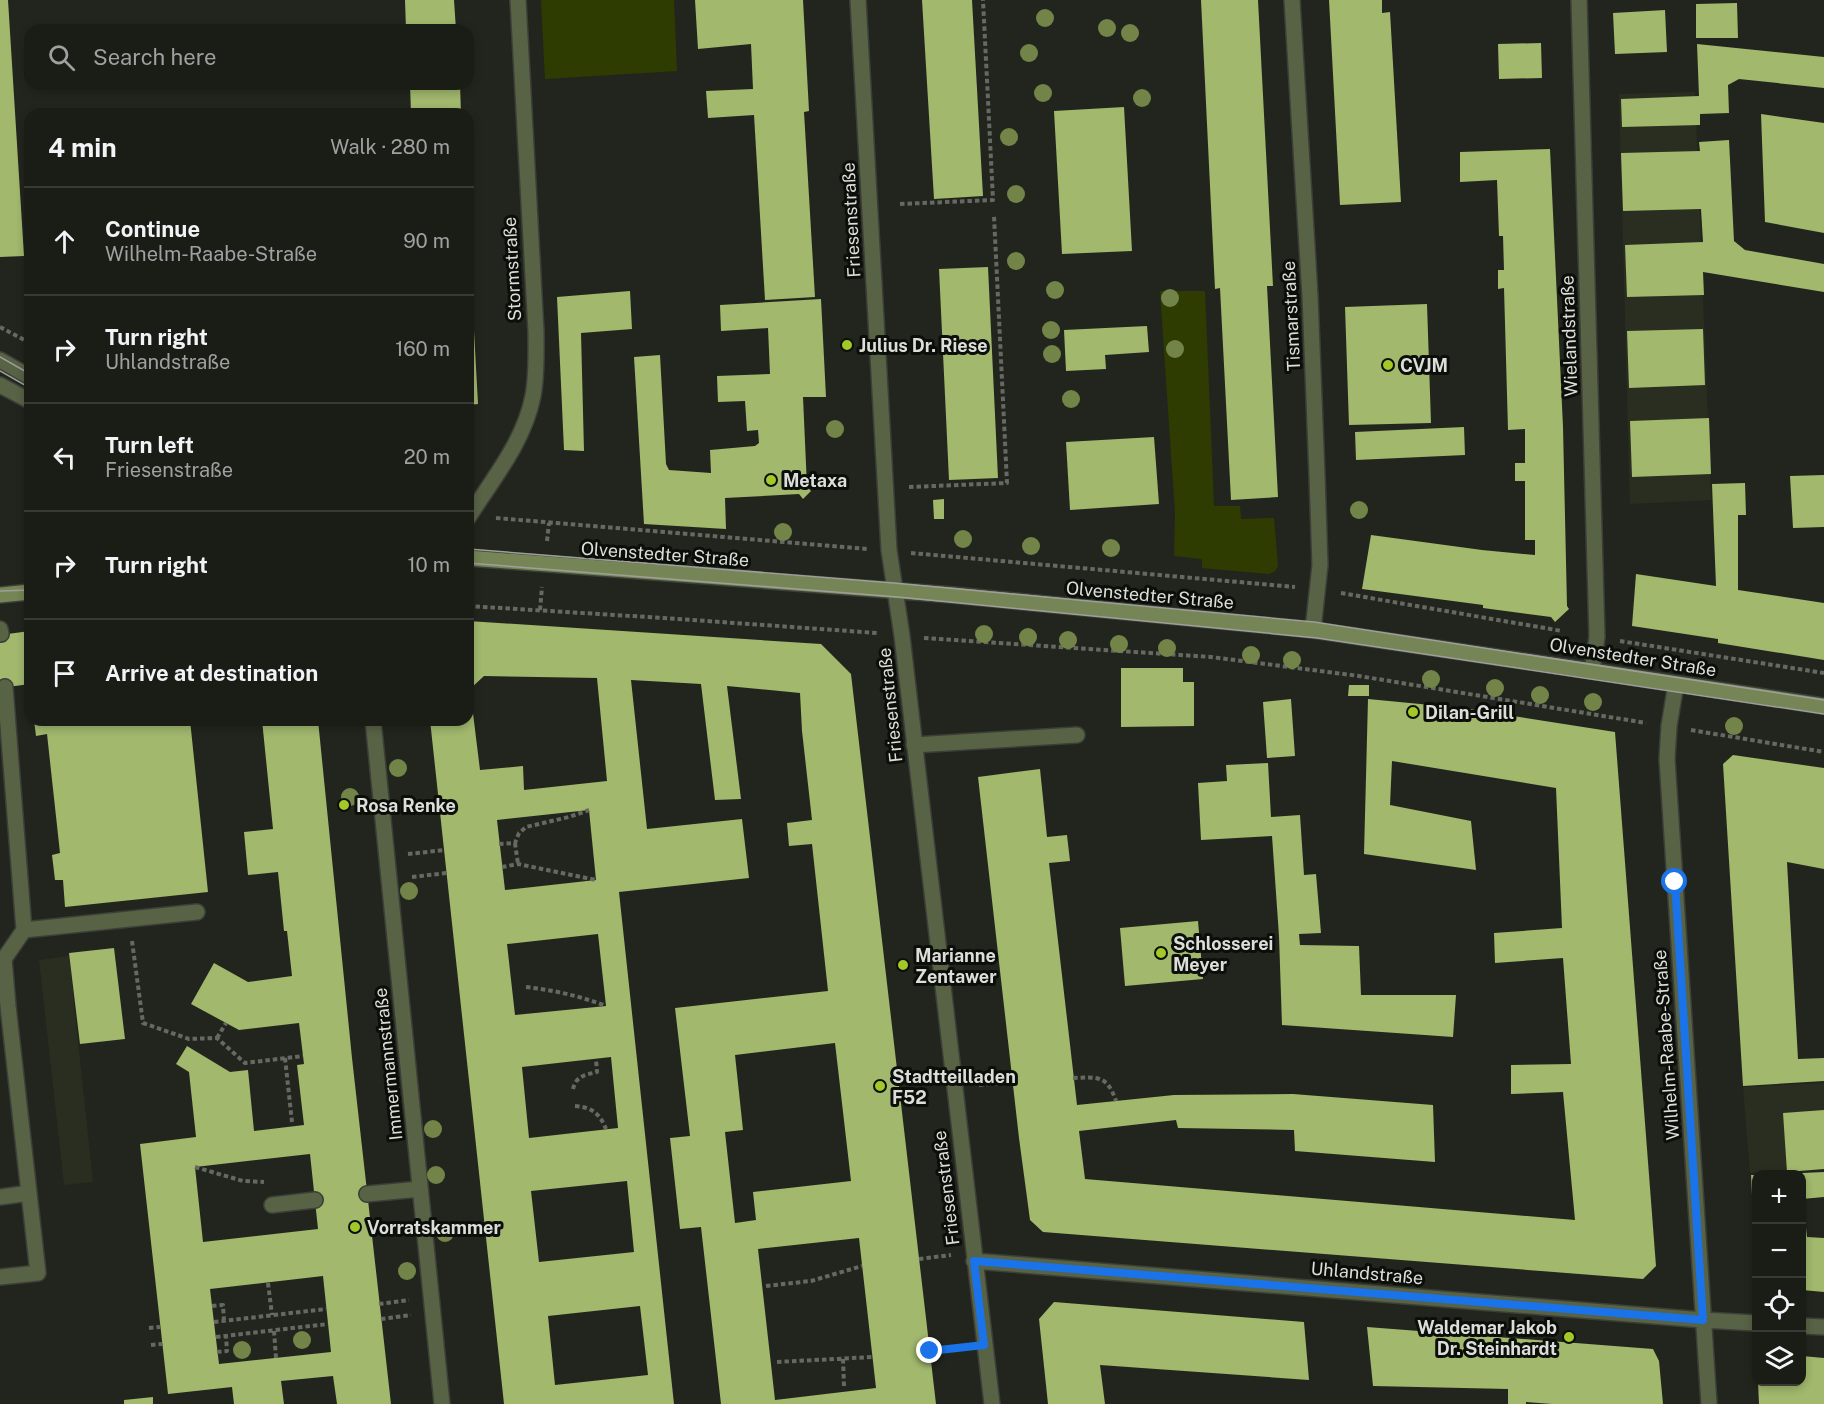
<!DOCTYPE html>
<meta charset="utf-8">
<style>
body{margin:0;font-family:"Public Sans",sans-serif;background:#272923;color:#f1f3f6}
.controls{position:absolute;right:18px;bottom:18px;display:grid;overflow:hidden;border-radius:12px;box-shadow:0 3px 9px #0003}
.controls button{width:54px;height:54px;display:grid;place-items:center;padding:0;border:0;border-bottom:2px solid #383a35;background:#1a1c16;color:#f1f3f6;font:30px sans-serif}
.stop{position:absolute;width:18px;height:18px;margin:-14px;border:4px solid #1a73e8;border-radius:50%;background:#fff}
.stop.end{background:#1a73e8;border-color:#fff;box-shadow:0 2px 6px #0008}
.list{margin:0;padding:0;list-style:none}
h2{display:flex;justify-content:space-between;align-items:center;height:78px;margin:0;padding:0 24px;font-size:26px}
h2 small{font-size:20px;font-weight:400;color:#9fa1a1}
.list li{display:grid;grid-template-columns:39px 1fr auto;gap:18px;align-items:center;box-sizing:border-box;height:108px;padding:0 24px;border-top:2px solid #383a35}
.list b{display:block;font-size:22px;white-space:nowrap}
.list p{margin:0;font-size:20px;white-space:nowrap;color:#9fa1a1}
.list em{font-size:20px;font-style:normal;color:#9fa1a1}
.icon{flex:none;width:33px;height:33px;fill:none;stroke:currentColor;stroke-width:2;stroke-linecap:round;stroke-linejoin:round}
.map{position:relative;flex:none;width:1824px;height:1404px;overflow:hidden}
.search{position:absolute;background:#1a1c16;box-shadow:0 3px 9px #0003;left:24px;top:24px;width:450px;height:66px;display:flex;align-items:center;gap:15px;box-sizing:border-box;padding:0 21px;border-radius:18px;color:#9fa1a1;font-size:22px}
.panel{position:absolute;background:#1a1c16;box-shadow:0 3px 9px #0003;left:24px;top:108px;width:450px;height:618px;border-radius:18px}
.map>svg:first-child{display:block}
</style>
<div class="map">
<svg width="1824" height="1404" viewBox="0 0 1824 1404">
<rect width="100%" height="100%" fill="#22251d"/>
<!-- built -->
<path fill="#2a2e20" d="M1695 92 1711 500 1630 504 1619 94Z
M69 956 93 1182 64 1185 39 960Z
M1824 1083V1169L1750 1173 1743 1087Z"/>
<!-- green -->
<path fill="#2e3c01" d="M541 0H674L677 71 545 79Z
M1160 291H1205L1214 506H1240L1241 519 1274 518 1278 566 1275 571 1269 574 1202 568V559L1174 556 1175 513Z"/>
<!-- building -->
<path fill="#a1b86d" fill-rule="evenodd" d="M0 0H8L24 256 0 257Z
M405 0H454L456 30H406Z
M695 0H803L809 111 804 112 815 297 765 300 754 115 708 118 706 91 753 89 751 44 698 49Z
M922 0H972L983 196 934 199Z
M1201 0H1258L1273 286H1267L1278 497 1231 500 1220 288 1215 289Z
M1329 0H1382V13L1390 12 1401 202 1340 205Z
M1737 3 1738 38H1696V4Z
M1665 10 1667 52 1615 54 1613 13Z
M1541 43 1542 78 1499 79 1498 44Z
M1697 44 1824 57V88L1739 79 1728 85 1729 113 1700 114V125L1622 127 1621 99 1699 96Z
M410 84H460L461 114H411Z
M1124 107 1132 251 1062 254 1054 111Z
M1761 114 1824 123V233L1765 222Z
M1729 140 1734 241 1745 250 1824 264V292L1703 272 1704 295 1627 297 1625 245 1703 242 1701 209 1623 211 1621 153 1700 151 1699 142Z
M1550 149 1563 427 1567 606 1569 609 1555 622 1551 617 1483 608V605L1362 589 1371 535 1482 550 1535 555V540H1525V481H1515V463H1525V429L1508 430 1504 288 1498 289V270H1504L1503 236H1499L1497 180 1460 182V152Z
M468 257H470L478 404 468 405Z
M988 267 998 478 949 480 939 269Z
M630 291 632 329 581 333 584 451 564 450 557 297Z
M821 299 826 397H803L807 487 811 491 803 499 799 494 725 498 726 529 644 524 634 357 660 355 666 464 669 470 711 473 710 450 755 446 759 443 758 430 747 431 745 401 718 402 717 376 770 374 768 328 721 331 720 305Z
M1427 304 1431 423 1349 425 1345 307Z
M1147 326 1149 352 1105 355 1106 369 1066 371 1064 330Z
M1703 329 1705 385 1629 388 1627 331Z
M1709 418 1711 474 1632 477 1630 421Z
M1464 427 1465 455 1356 460 1355 432Z
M1154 437 1159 504 1070 510 1066 442Z
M1824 475V527L1793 528 1790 476Z
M1745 483 1746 515H1738V590L1824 603V660L1718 643V639L1632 626 1636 574 1716 586 1712 484Z
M944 499V519H934L933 500Z
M468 621 821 644 851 674 936 1404H721L701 1227 680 1229 670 1138 690 1136 675 1008 828 991 812 844 789 846 787 823 812 820 802 731 800 693 727 686 741 799 715 800 701 684 631 680 647 829 742 819 749 878 619 892 674 1404H504L430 720H468ZM484 676 597 678 607 781 524 790 523 766 480 770 470 689ZM589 810 596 880 505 890 497 820ZM598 934 606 1006 515 1015 507 944ZM835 1043 851 1181 753 1192 756 1220 735 1223 725 1132 743 1130 735 1055ZM611 1057 618 1128 529 1138 522 1067ZM627 1181 634 1252 539 1262 531 1191ZM859 1238 876 1388 775 1400 758 1249ZM640 1306 648 1375 555 1385 548 1316Z
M30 631V684L0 688V635Z
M1121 668H1183V682H1194V726L1121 727Z
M1349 685H1369V696H1348Z
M1291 699 1295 756 1267 758 1263 702Z
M1368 699 1462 708 1615 732 1656 1266 1643 1279 1043 1232 1030 1220 1019 1138 978 777 1040 769 1047 837 1067 835 1070 861 1049 863 1077 1105 1174 1095 1293 1094 1433 1105 1435 1162 1295 1151 1294 1130 1178 1128 1176 1120 1079 1131 1085 1179 1575 1220 1563 1092 1511 1094V1065L1571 1064 1563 958 1495 963 1494 933 1562 928 1556 788 1392 761 1390 805 1471 821 1476 870 1364 854Z
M34 720H190L208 892 65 907 63 880H55L52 855 60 853 47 734 36 736Z
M262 720H318L352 1058 391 1404H337L333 1376 281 1381 284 1404H234L232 1387 168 1394 140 1144 196 1137 189 1072 176 1064 187 1046 230 1072 248 1070 254 1131 304 1125 297 1065 304 1064 299 1023 239 1030 191 1004 214 963 248 982 292 976 287 931H284L278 872 248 875 244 832 273 829ZM310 1154 318 1229 203 1242 195 1167ZM323 1276 331 1352 219 1364 210 1289Z
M1733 755 1824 768V869L1787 862 1798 1059 1824 1058V1081L1743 1086 1723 764Z
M1268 763 1271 817 1300 815 1304 875 1316 874 1321 933 1299 934 1300 945 1359 946 1361 995H1456L1453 1037 1282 1025 1279 936 1272 836 1201 840 1198 783 1227 781 1226 765Z
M1198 921 1203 979 1125 986 1120 928Z
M114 948 125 1039 80 1044 69 953Z
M1824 1110V1169L1787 1172 1783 1113Z
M1824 1172V1197L1802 1199V1173Z
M1751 1175H1756V1255H1755Z
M1802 1200H1803L1807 1237 1824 1238V1292L1802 1290Z
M1054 1302 1304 1322 1309 1380 1100 1365 1105 1404H1048L1039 1319Z
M1367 1327 1653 1349 1659 1361 1663 1404H1552L1526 1402V1404H1508V1389L1373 1386Z
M1802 1356 1824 1358V1404H1759L1758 1382H1802Z
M153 1397V1404H124V1400Z"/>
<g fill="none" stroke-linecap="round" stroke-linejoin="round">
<!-- lane casing -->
<g stroke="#3c3f37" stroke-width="18">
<path id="lane" d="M0 360 30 377
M0 629 1 634
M914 745 1077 735
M24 930 197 912
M367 1194 420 1189
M0 1197 29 1193 8 1006 4 959 24 930 5 687
M272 1205 315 1200
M0 1277 38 1273 29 1193"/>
</g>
<!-- street casing -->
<g stroke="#3c3f37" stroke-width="18">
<path id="street" d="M858 0 889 550 902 636 992 1404
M1292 0 1310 296 1317 475 1320 565 1313 630
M1579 0 1597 637 1592 671
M0 385 30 401
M468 518C492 480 524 442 533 396 537 375 536 353 536 332L518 0
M1676 684 1669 726 1667 759 1709 1404
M373 720 442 1404
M974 1261 1703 1320 1756 1323
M1802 1326 1824 1327"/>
</g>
<!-- secondary casing -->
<g stroke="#3c3f37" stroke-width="18">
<path id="secondary" d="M468 558 953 595 1313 630 1592 671 1824 706
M0 595 30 592"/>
</g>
<!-- path -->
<path stroke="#666962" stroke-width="4" stroke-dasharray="4.5 3" stroke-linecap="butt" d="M900 204 993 200 983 0
M0 327 30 343
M909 487 1007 483 994 216
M496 518 868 549
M547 541 549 523
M911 553 1295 587
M1341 593 1562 631
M468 606 664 618 877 633
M540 610 542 587
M924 638 1211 657 1359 676 1646 723
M1620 641 1824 673
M1691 730 1824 752
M515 843 518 864
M499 844 515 843 519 833 526 827 569 817 589 810
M408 854 445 850
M502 867 518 864 596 880
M412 877 447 873
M132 941 143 1023 189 1039 217 1038 245 1063 303 1056
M526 987C553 990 580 996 606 1006
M217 1038 226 1023
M285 1058 292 1122
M1073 1078C1098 1077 1107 1075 1116 1101
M979 1085 1013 1082
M573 1089C576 1076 585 1075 597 1072L596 1059
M575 1106C592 1107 600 1114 606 1129
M195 1167 243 1181 264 1182
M919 1259 951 1255
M268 1283 272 1315
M766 1286 811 1281 862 1266
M379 1304 409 1300
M212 1306 223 1305 224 1321
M381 1319 411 1315
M214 1322 326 1309
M149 1328 160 1327
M274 1331 276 1358
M216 1337 328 1324
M151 1345 162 1344
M930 1351 963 1347
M217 1352 227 1351 226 1336
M843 1359 844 1386
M777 1362 873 1357"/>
<!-- lane -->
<use href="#lane" stroke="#586245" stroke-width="15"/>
<!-- street -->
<use href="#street" stroke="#586245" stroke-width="15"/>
<!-- secondary -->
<use href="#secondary" stroke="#768555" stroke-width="15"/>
<!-- tram -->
<path stroke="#9da09a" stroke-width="1.5" d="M0 357 30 374
M0 371 30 388
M468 549 894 583 1314 622 1824 700
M468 563 898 597 1317 638 1824 714
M0 591 30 590"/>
</g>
<!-- trees -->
<g fill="#728448">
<circle cx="1045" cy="18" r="9"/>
<circle cx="1107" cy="28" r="9"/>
<circle cx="1130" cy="33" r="9"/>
<circle cx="1029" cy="53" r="9"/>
<circle cx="1043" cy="93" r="9"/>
<circle cx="1142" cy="98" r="9"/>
<circle cx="1009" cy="137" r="9"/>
<circle cx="1016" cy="194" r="9"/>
<circle cx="1016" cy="261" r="9"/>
<circle cx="1055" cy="290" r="9"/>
<circle cx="1170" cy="298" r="9"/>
<circle cx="1051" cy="330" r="9"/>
<circle cx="1175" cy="349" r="9"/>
<circle cx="1052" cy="354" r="9"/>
<circle cx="1071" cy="399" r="9"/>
<circle cx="835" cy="429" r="9"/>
<circle cx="1359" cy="510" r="9"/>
<circle cx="783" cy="532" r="9"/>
<circle cx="963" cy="539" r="9"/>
<circle cx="1031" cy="546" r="9"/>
<circle cx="1111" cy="548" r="9"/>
<circle cx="984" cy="634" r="9"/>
<circle cx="1028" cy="637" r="9"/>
<circle cx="1068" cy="640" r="9"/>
<circle cx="1119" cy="644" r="9"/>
<circle cx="1167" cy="648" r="9"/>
<circle cx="1251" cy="655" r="9"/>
<circle cx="1292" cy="660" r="9"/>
<circle cx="1431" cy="679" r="9"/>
<circle cx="1495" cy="688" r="9"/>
<circle cx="1540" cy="695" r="9"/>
<circle cx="1593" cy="702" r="9"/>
<circle cx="1734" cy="726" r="9"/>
<circle cx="398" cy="768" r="9"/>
<circle cx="350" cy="797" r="9"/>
<circle cx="409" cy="891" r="9"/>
<circle cx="433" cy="1129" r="9"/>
<circle cx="436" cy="1175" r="9"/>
<circle cx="445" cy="1233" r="9"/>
<circle cx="407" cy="1271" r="9"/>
<circle cx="302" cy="1340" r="9"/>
<circle cx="242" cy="1350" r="9"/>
</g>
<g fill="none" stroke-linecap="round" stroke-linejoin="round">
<!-- route -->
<path stroke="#1a73e8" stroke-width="8" d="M930 1351 984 1345 974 1261 1703 1320 1675 882"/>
</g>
<!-- markers -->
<g fill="#a2c927" stroke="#0c0e0a" stroke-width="2">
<circle cx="847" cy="345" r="6"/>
<circle cx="1388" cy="365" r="6"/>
<circle cx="771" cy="480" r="6"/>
<circle cx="1413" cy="712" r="6"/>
<circle cx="344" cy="805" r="6"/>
<circle cx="1161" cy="953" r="6"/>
<circle cx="903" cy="965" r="6"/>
<circle cx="880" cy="1086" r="6"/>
<circle cx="355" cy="1227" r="6"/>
<circle cx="1569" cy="1337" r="6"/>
</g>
<g text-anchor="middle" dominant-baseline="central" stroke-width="6" stroke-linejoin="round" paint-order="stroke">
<!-- street labels -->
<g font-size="18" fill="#dcded9" stroke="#0c0e0a">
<text transform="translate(851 220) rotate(-93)">Friesenstraße</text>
<text transform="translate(512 269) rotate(-93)">Stormstraße</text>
<text transform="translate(1291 316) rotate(-93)">Tismarstraße</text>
<text transform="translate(1569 336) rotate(-92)">Wielandstraße</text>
<text transform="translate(665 554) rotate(4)">Olvenstedter Straße</text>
<text transform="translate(1150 595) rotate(5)">Olvenstedter Straße</text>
<text transform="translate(1633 657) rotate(9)">Olvenstedter Straße</text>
<text transform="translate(890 705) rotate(-96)">Friesenstraße</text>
<text transform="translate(1666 1045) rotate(-94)">Wilhelm-Raabe-Straße</text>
<text transform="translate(388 1064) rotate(-96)">Immermannstraße</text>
<text transform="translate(946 1188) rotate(-97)">Friesenstraße</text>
<text transform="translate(1367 1273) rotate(5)">Uhlandstraße</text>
</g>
<!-- poi labels -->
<g font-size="18" font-weight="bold" fill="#dcded9" stroke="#0c0e0a" text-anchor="start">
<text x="859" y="345">Julius Dr. Riese</text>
<text x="1400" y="365">CVJM</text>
<text x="783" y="480">Metaxa</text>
<text x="1425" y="712">Dilan-Grill</text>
<text x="356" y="805">Rosa Renke</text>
<text x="1173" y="943">Schlosserei<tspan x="1173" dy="21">Meyer</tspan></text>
<text x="915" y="955">Marianne<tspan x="915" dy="21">Zentawer</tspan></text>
<text x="892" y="1076">Stadtteilladen<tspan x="892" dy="21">F52</tspan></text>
<text x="367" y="1227">Vorratskammer</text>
<text x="1557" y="1327" text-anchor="end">Waldemar Jakob<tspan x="1557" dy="21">Dr. Steinhardt</tspan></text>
</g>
</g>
</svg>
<div class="controls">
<button>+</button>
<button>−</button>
<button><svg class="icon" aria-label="locate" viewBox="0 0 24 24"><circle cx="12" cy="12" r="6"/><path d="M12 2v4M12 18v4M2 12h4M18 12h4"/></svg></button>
<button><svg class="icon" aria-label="layers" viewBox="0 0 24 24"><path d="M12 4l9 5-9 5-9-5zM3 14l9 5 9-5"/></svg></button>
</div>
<div class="stop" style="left:1675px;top:882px"></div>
<div class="stop end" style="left:930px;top:1351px"></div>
<div class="search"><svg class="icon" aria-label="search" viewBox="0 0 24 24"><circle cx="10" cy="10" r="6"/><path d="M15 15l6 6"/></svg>Search here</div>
<section class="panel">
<h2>4 min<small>Walk · 280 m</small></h2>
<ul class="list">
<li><svg class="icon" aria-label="ahead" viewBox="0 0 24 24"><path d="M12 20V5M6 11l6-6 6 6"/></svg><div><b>Continue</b><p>Wilhelm-Raabe-Straße</p></div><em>90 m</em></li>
<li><svg class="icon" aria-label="right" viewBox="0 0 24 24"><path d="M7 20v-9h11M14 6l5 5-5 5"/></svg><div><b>Turn right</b><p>Uhlandstraße</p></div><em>160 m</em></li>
<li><svg class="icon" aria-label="left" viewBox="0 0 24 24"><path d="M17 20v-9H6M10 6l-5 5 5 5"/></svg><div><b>Turn left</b><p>Friesenstraße</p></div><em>20 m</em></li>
<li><svg class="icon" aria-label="right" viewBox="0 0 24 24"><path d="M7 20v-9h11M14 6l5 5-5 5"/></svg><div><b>Turn right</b></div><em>10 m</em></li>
<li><svg class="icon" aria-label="arrive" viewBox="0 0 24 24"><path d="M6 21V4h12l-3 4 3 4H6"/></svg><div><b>Arrive at destination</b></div></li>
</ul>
</section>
</div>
